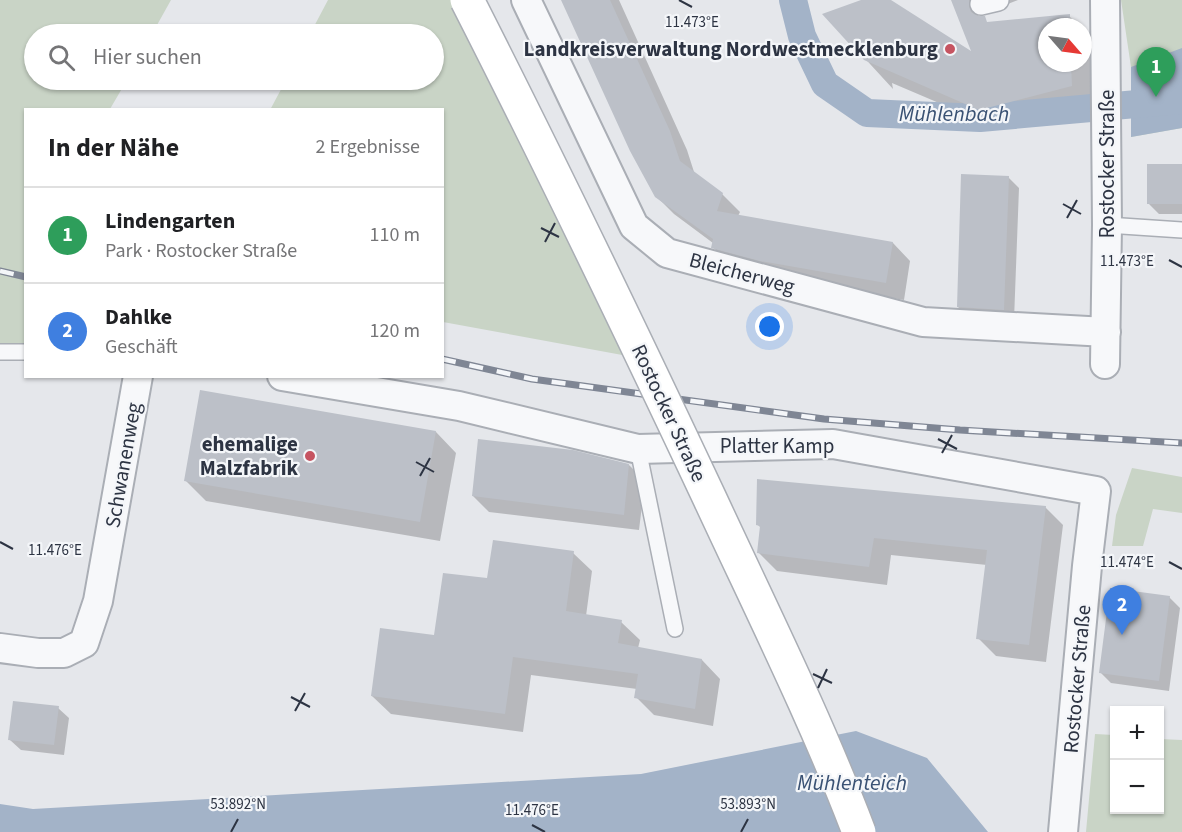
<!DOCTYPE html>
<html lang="de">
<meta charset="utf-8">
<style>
body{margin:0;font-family:"Source Sans 3",sans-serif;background:#f6f6f6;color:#202124}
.controls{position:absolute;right:18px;bottom:18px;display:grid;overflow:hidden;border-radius:0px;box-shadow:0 2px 4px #0004}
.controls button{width:54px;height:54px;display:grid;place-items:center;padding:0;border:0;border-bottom:2px solid #e0e0e0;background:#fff;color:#202124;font:30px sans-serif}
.compass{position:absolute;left:1038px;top:18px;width:54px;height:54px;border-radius:50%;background:#fff;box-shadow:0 2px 4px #0004;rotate:118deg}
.you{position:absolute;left:770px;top:327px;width:21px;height:21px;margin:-15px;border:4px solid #fff;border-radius:50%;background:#1a73e8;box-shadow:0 0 0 9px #1a73e833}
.badge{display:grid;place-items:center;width:39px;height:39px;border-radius:50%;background:#ea580c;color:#fff;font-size:20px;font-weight:700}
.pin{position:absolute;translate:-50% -50px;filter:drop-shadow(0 2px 3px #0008)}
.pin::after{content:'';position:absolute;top:32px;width:21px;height:18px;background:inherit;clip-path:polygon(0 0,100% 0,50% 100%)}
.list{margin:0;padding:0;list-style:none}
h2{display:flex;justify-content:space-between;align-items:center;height:78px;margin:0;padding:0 24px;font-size:26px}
h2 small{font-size:20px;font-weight:400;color:#757577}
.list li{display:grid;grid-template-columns:39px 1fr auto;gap:18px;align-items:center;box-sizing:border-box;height:96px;padding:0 24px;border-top:2px solid #e0e0e0}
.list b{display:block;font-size:22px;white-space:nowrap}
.list p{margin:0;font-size:20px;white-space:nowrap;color:#757577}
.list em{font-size:20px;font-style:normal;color:#757577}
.icon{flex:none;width:33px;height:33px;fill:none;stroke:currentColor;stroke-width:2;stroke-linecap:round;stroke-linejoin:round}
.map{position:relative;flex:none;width:1182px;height:832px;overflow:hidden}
.search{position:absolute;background:#fff;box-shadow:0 2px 4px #0004;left:24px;top:24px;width:420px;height:66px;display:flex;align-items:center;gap:15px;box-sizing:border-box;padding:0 21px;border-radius:33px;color:#757577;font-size:22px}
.panel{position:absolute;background:#fff;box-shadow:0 2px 4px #0004;left:24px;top:108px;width:420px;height:270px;border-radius:0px}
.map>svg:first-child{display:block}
</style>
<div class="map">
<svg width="1182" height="832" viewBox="0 0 1182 832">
<rect width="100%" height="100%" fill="#e5e7eb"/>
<!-- green -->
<path fill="#c9d4c6" d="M0 0H171L152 34H34V80H127L110 109 26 110 25 352H0Z
M328 0H467L644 359 443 322 442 110H270L286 80H434V34H310Z
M1121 0H1182V128L1131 137V67Z
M1132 468 1182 477V513L1153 509 1143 546H1112L1116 515Z
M1095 734 1114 735V810H1160V739L1182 740V832H1086Z"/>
<!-- water -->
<path fill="#a3b3c8" d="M1182 48V128L1131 137V67Z
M856 731 927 758 988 832H0V804L33 809 641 774Z"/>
<!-- shadow -->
<path fill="#0003" d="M563 0H619L687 150 695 175 722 194 740 212 738 216 893 243 910 261 904 300 780 278 730 265 713 247V243L674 214 656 196Z
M866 0H888L974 55 1069 16 1080 27H1047V63H1083V30L1090 36 1092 106 1000 129 892 83 893 89 825 15Z
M955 0H1018L972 18Z
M1182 166V214H1159L1149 204Z
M1008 177 1019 188 1014 320 969 317 958 307Z
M436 432 456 453 440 541 206 501 186 481Z
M629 465 645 481 639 530 489 512 473 496Z
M1045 507 1063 525 1046 662 996 656 978 638 987 565 891 555 887 585 777 571 759 553 762 529 758 525Z
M573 553 592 571 586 616 621 622 640 640 638 648 702 660 720 679 713 726 654 715 636 697 637 689 531 675 523 732 391 714 372 696 436 636 489 580Z
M1169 597 1180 608 1169 691 1111 683 1101 673Z
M58 708 69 718 64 755 21 750 10 740Z"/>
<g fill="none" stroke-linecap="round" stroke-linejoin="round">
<!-- canal -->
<path stroke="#a3b3c8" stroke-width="28" d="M793 0 802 36 825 84 867 113 980 118 1182 100"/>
</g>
<!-- building -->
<path fill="#bcc0c8" d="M561 0H610L670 131 680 161 723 193 717 211 893 242 886 283 760 261 711 248 713 239 655 197 630 151Z
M861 0H891L971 51 951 0H969V6L971 12 978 16H985L987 22 1070 14V27H1047V63H1071L1072 86 979 110 864 60 822 14Z
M1147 164H1182V204H1147Z
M961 174 1009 176 1004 310 957 307Z
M200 390 436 431 420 522 184 481Z
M478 439 573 450 629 464 624 515 472 496Z
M757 479 1046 506 1029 645 976 639 987 550 874 538 869 567 757 553 760 526 756 525Z
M493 540 574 551 566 611 622 620 618 643 702 659 695 709 634 698 638 674 513 657 505 714 371 696 380 628 434 635 443 573 487 578Z
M1110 588 1170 596 1159 681 1099 673Z
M13 701 59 706 54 745 8 740Z"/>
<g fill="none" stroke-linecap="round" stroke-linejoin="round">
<!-- service casing -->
<g stroke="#aaaeb5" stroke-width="18">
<path id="service" d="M1107 225 1182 230
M0 352H26
M638 449 675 629"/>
</g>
<!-- pedestrian casing -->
<g stroke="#aaaeb5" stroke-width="24">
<path id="pedestrian" d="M981 4 998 0"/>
</g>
<!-- minor casing -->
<g stroke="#aaaeb5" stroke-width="32">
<path id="minor" d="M526 0 634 226 667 253 923 322 1106 332
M1105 0 1107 225 1105 364
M282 376 459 406 638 449 833 444 1096 491 1087 566 1063 832
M0 648 38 653H64L84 643 98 601 138 376"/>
</g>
<!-- service -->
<use href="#service" stroke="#f7f8fa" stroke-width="15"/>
<!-- pedestrian -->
<use href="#pedestrian" stroke="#f7f8fa" stroke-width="21"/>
<!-- minor -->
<use href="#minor" stroke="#f7f8fa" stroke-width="28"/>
<!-- rail casing -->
<g stroke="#7f8694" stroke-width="7">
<path id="rail" d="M0 271 26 277
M442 359 532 379 824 419 960 430 1182 443"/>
</g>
<!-- rail -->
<use href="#rail" stroke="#f4f6f9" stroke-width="4.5" stroke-dasharray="14" stroke-linecap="butt"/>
<!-- secondary-bridge casing -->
<g stroke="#aaaeb5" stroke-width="36" stroke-linecap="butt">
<path id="secondary-bridge" d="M467 0C551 165 631 331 710 499 761 609 816 719 859 832"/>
</g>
<!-- secondary-bridge -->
<use href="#secondary-bridge" stroke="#fff" stroke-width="33"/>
</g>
<!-- ticks -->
<path fill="none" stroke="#2d3443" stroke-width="2" d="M679 0 692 7M1063 204 1081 214M1067 218 1077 200M541 228 559 237M545 242 555 223M1169 260 1182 267M938 439 957 449M942 453 952 435M416 462 434 472M420 476 430 458M0 542 13 549M1169 562 1182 569M813 674 832 683M818 688 827 669M291 697 310 707M295 711 305 693M532 825 545 832M231 832 238 819M741 832 748 819"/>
<!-- markers -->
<g fill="#c65461" stroke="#f4f6f9" stroke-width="2">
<circle cx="950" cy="49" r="6"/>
<circle cx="310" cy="456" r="6"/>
</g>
<g text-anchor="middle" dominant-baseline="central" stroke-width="4.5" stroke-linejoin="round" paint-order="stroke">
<!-- poi labels -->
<g font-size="21" font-weight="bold" fill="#2d3443" stroke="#f4f6f9" text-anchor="end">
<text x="938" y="49">Landkreisverwaltung Nordwestmecklenburg</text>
<text x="298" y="444">ehemalige<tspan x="298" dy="24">Malzfabrik</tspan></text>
</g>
<!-- street labels -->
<g font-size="21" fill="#2d3443" stroke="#f4f6f9">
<text transform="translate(1107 164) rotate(-90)">Rostocker Straße</text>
<text transform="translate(742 273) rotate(15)">Bleicherweg</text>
<text transform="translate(669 413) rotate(65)">Rostocker Straße</text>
<text x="777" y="446">Platter Kamp</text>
<text transform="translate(123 465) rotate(-80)">Schwanenweg</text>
<text transform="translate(1077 679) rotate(-85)">Rostocker Straße</text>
</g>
<!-- water labels -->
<g font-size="22" font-style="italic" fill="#3a5274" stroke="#f4f6f9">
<text x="954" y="114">Mühlenbach</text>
<text x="852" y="783">Mühlenteich</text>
</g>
</g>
<g font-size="15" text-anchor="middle" fill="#2d3443" stroke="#f4f6f9" stroke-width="4.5" stroke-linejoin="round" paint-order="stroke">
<text x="692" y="27">11.473°E</text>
<text x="1127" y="266">11.473°E</text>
<text x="55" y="555">11.476°E</text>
<text x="1127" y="567">11.474°E</text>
<text x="238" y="809">53.892°N</text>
<text x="748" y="809">53.893°N</text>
<text x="532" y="815">11.476°E</text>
</g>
</svg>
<div class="controls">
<button>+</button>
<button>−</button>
</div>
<svg class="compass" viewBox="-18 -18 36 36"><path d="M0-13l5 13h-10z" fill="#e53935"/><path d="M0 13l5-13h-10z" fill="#757577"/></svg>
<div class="you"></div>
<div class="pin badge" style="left:1156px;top:97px;background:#2e9e5b">1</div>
<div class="pin badge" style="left:1122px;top:635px;background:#3f7fe0">2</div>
<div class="search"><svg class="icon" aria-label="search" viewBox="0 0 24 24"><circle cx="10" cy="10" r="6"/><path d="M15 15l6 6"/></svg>Hier suchen</div>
<section class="panel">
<h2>In der Nähe<small>2 Ergebnisse</small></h2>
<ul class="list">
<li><span class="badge" style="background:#2e9e5b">1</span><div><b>Lindengarten</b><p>Park · Rostocker Straße</p></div><em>110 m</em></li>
<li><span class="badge" style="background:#3f7fe0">2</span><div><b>Dahlke</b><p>Geschäft</p></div><em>120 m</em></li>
</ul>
</section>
</div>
